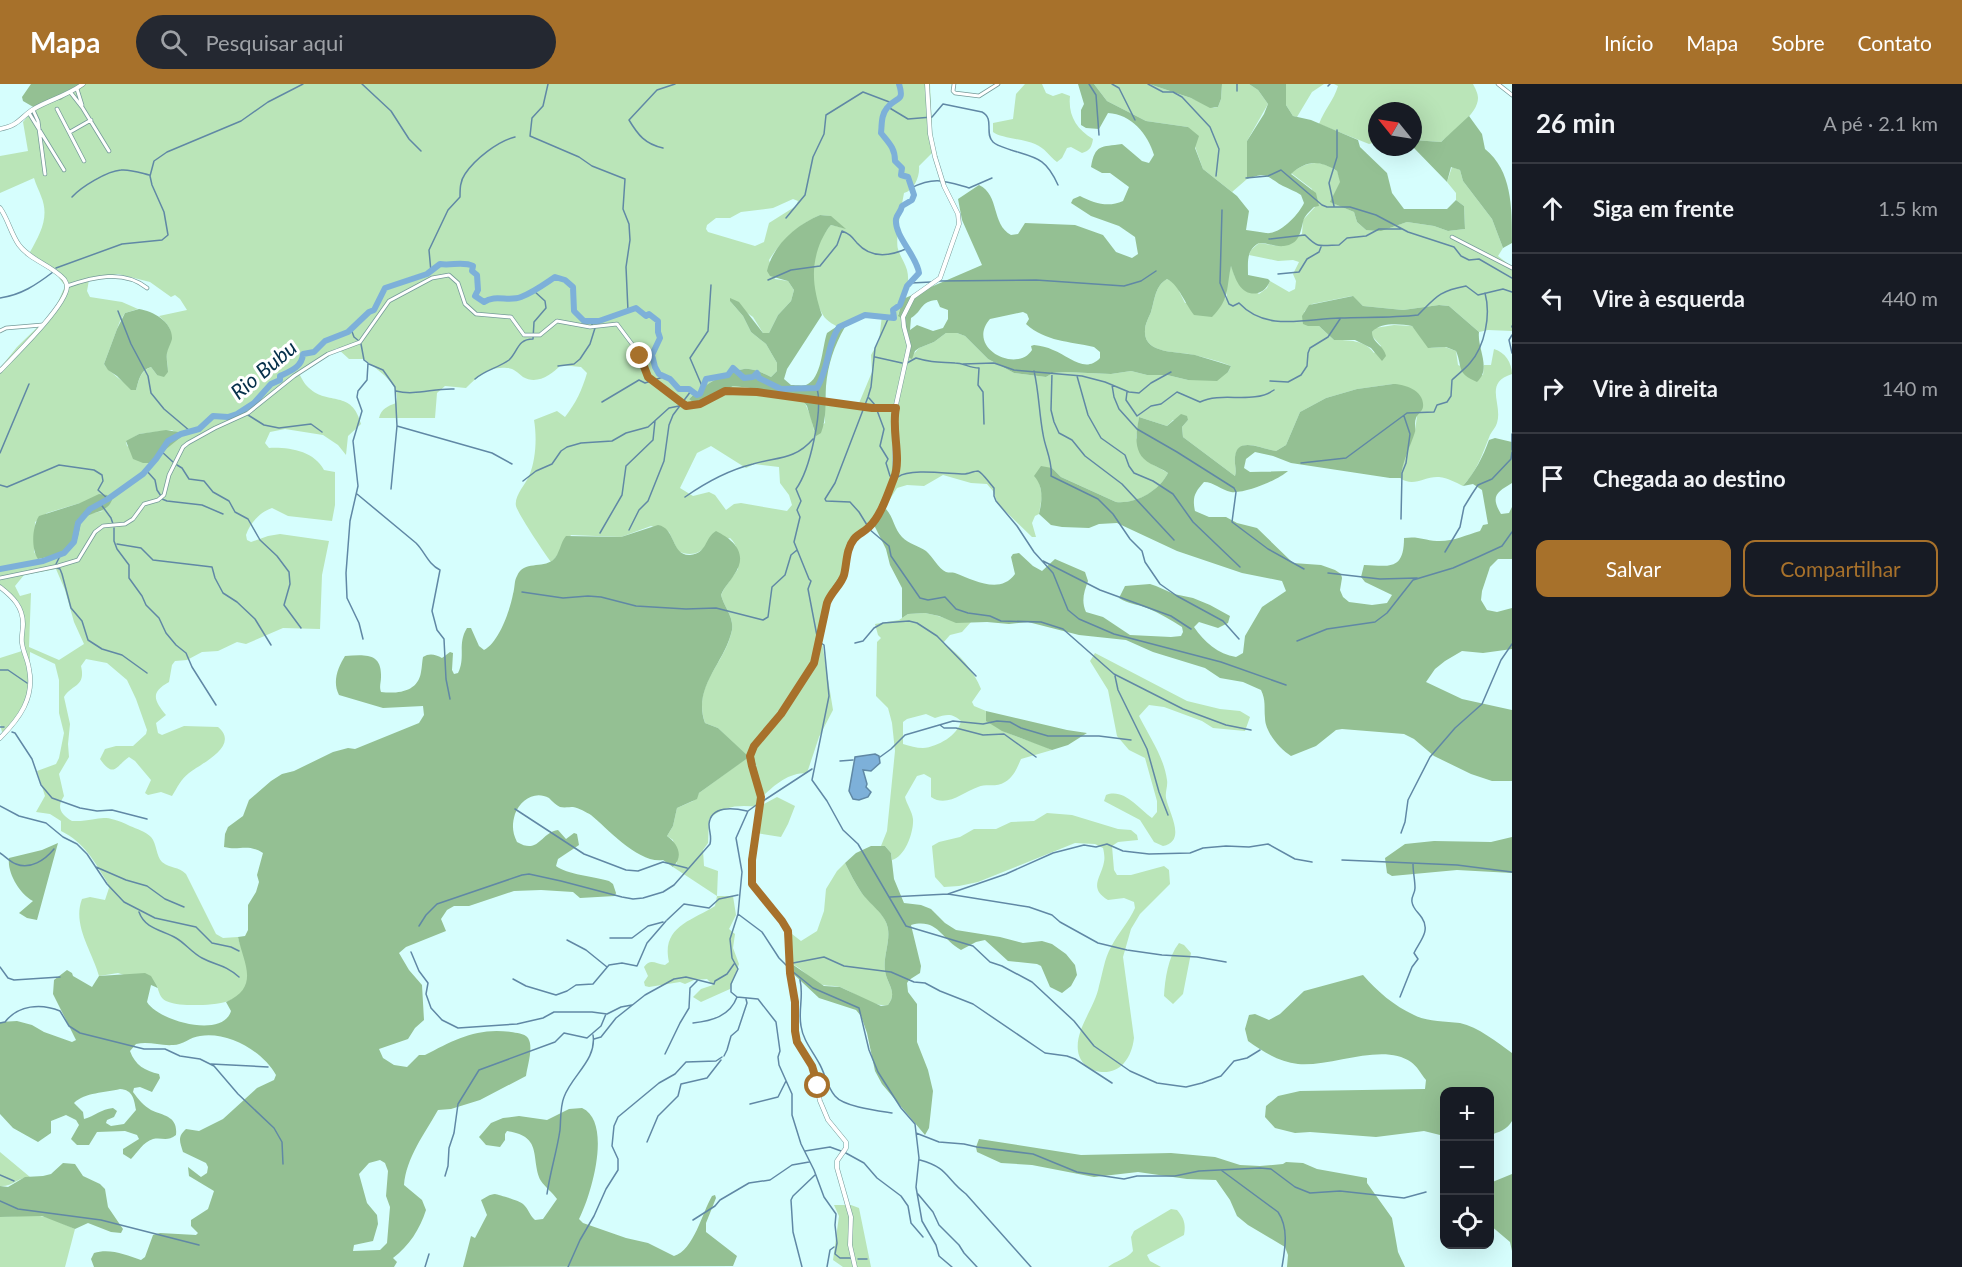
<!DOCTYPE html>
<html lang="pt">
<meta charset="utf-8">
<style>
body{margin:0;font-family:Lato,sans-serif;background:#242831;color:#f1f3f6}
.controls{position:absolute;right:18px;bottom:18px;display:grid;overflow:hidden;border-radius:12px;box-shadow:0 6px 24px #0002}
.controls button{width:54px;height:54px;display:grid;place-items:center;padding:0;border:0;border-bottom:2px solid #363941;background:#171b24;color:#f1f3f6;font:30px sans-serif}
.compass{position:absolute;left:1368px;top:18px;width:54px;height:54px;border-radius:50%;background:#171b24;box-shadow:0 6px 24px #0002;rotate:300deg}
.stop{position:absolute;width:18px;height:18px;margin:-14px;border:4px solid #a7712b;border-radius:50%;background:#fff}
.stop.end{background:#a7712b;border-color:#fff;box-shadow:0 2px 6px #0008}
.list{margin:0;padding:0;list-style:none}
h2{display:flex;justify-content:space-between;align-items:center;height:78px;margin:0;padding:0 24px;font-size:26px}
h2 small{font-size:20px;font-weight:400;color:#9ea1a6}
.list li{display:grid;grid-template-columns:39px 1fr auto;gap:18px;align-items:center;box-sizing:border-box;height:90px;padding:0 24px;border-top:2px solid #363941}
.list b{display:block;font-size:22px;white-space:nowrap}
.list em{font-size:20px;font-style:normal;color:#9ea1a6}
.actions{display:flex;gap:12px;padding:18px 24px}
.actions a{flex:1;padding:14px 0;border:2px solid #a7712b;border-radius:12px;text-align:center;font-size:21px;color:#a7712b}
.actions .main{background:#a7712b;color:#fff}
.icon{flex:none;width:33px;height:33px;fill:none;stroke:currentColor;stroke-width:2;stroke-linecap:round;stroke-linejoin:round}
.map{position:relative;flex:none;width:1512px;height:1183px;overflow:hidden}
header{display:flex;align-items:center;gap:36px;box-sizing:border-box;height:84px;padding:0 30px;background:#a7712b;color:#fff}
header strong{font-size:28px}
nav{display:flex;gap:33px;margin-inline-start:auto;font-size:21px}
.search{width:420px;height:54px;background:#242831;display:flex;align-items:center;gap:15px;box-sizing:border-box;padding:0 21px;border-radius:33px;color:#9ea1a6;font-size:22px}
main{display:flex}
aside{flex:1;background:#171b24}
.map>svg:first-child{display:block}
</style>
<header>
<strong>Mapa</strong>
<div class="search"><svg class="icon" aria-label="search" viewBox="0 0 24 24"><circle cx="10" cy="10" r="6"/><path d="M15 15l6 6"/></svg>Pesquisar aqui</div>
<nav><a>Início</a><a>Mapa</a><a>Sobre</a><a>Contato</a></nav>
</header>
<main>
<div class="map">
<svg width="1512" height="1183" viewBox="0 0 1512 1183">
<rect width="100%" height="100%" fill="#d6fefd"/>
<!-- green -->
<path fill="#bae5b8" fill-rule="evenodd" d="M83 0H930L933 68 919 82C920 93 914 106 904 109 902 120 895 156 898 165 900 172 905 179 907 186 911 201 903 217 898 231L903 235 909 252 907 273 913 271 919 264 934 258 946 249H957L965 252 988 275 1014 289 1046 293 1053 289 1065 288 1111 290 1131 287 1147 291H1167L1188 296 1228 288 1231 282C1219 277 1206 274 1194 271 1179 267 1143 271 1145 246 1145 240 1149 233 1151 228 1155 215 1155 202 1167 195L1175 199 1185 219 1227 214 1226 202 1231 181 1235 193 1259 210 1267 204 1270 197 1289 208 1295 205 1296 197 1293 190 1299 178 1293 176 1278 177 1249 171 1251 166 1259 159 1278 162 1302 150 1303 136 1315 123 1312 105 1291 89C1308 77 1319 75 1337 87L1341 98 1331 118 1354 128 1357 138 1366 146 1389 144 1407 138 1434 142 1448 147 1465 145 1464 122 1456 116V109L1447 98 1452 83 1460 86 1463 97 1492 135 1503 164 1498 172 1512 183V247L1488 246 1479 248 1449 222 1439 221 1403 226 1363 222 1352 212 1312 220 1304 228 1334 256C1348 256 1365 256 1374 269L1381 262 1372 252V248L1375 244 1394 241 1412 242 1431 264 1445 263 1456 267 1458 281 1483 291 1484 281H1491L1494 265C1505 268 1512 279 1512 290 1483 299 1503 320 1497 339 1496 343 1492 347 1490 351 1482 371 1478 385 1463 402 1455 398 1448 394 1439 393 1424 392 1414 404 1400 394L1405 369 1415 347 1417 332 1393 300 1357 305 1326 314 1300 328 1286 361 1276 367C1263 366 1239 351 1235 373 1234 380 1237 386 1235 392L1183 353 1182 343 1188 336H1173L1167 342 1139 333 1136 354 1152 380 1168 389C1159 407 1137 420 1116 418L1061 393 1052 384H1048L1039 397 1042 412 1039 430 1035 432 1032 439 1036 453H1032L998 420 993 407 987 400 971 399 943 391 924 402 907 401 897 404 885 423 886 425 857 453 850 469 843 500 830 512 820 546 833 626 819 653 807 689C788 689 776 700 763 712L762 721 777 713 795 722 788 740 781 753 756 749 759 723C740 721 724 721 709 735L708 759 703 766 704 782 718 787 717 812H733L736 831 729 845 735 850 733 864 739 880 730 905 701 918 693 913 701 905 713 901 707 895 694 896 685 900 680 898 649 903 645 902 644 898 648 892 644 883C651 874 655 880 665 881L669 878C661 843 691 837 715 822L717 812 673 783 677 779 673 756 667 752 673 742 677 724 693 717 699 709 748 673 718 644 705 639C692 600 725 581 732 546 734 533 724 523 721 511L724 505 738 485C738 473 739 462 730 454L706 461C700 471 688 472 678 467L669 448 651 442 621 453 571 451C564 460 559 471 551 478 545 470 518 430 516 422 514 412 525 401 529 392 536 376 537 353 534 336L557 327 565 333C576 319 582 306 587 289L581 283 561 281C551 291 537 301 523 293 518 289 513 284 507 284 489 282 478 292 466 304L445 302 437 309 435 334H379C381 325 388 322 396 319 402 300 377 286 364 275H349L337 264 298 287C301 293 304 300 309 304 328 322 352 305 361 340L348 352 346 371 338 361 323 351 285 345 270 348 265 359 269 364C289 363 314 367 324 386L335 388V421L332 437 288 432 272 424C260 428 250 439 246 451L247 456 251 458 268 452 280 450 329 457 322 491 320 545 283 544 246 560 237 558 218 567 202 568 187 576 175 577 172 581 169 598C149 609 155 617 166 631L156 639 158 649 162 651 184 642 218 643C241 662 200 680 189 689 181 695 177 704 172 712L161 708 148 711 145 709 151 696 135 677 129 673C116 682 114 695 100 675L105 665 116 662H133L146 650 147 646 136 615 127 596 107 579 86 575 81 582C86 603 72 600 64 613L70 640 68 660 69 673 59 690 64 712C56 724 61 730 72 737 101 738 99 727 130 742 137 745 145 747 151 753 157 760 156 772 162 778 171 785 178 782 186 790L216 850 223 854 238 853C240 863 249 880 249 889 247 920 217 921 194 921 185 921 175 921 166 917 160 914 159 908 157 902L118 889 99 892C92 867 72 841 82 815L90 813 105 816 109 804 107 798C94 777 84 758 61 747V737L50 730 36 728 45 712 37 687 56 680 59 674 64 649 59 629V596L55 580 30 568C29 609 36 620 3 652L0 640V574L22 567 20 550 21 540 19 518 0 502V284L17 263 54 227 65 202 52 184 34 174 30 168C40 150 50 133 41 112 39 106 36 101 34 94L0 109V72L28 67 23 38 33 26 52 17 61 16ZM793 115 798 117 796 122 769 139 764 158 755 162 708 148 706 145 707 141 716 134H730L741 128 773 124ZM820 131 830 132 844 144 831 141C810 163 807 205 823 231 826 237 836 242 842 245L869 230 882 231 879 257 871 271 872 288 857 324 825 318V339L814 347 811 333 804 317 774 311 759 305 733 302 716 312 705 315H689C703 302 724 288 744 285 753 284 763 289 771 293L777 287V279L766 260 751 248 743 232 730 217 753 233 763 249H769L778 231 791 217 794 206 788 197 775 195 769 176C781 157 799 140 820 131ZM118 190 150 198 171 213 175 211 180 215 187 226 159 232C176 248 170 248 167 268 166 274 168 282 168 288L157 291 151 283C140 287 139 296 136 306 128 302 108 287 104 280L120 237 125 229 138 225 122 218 90 213 87 207 89 196ZM172 346 180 352 155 375 127 362 126 358 139 350ZM711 362 746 384 754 380 779 383 780 399 789 411 792 421 787 427 741 419 734 420 726 426 715 411 709 408 693 412 680 404 697 369ZM80 419 103 427 89 430 82 435 78 454 65 469 40 476 34 468 35 438 47 429ZM56 485 65 506 74 538 84 560 59 576 29 563 31 509 20 512 15 502 24 491Z
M1025 0H1042L1046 9 1053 12 1062 9 1070 12C1068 31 1076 45 1093 55 1092 62 1090 67 1082 69L1071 63 1067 64 1062 74 1057 78C1049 72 1045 64 1035 60 1024 55 1000 54 993 48V39L1013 35 1016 10Z
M1094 0H1149L1191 14 1214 24 1218 23 1221 15 1222 0H1249L1258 6 1268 20 1247 57V95L1232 108 1203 85 1188 43 1146 37 1107 17Z
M1286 0H1324L1312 8 1297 33 1293 32 1286 21Z
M1334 0H1473C1475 4 1478 9 1478 14 1478 30 1452 48 1441 58L1413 56V27H1377V58L1369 60 1319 40C1324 26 1334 16 1338 2Z
M925 529C943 532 951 539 971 538L962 548 950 551 943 559C959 569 974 587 981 605L972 618 974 622 986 627C983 647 1036 657 1052 666L1021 675C1017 684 1014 693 1005 698 996 704 987 699 978 703 963 708 947 724 931 713V694L924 690 917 692 905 713C907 721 912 727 913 735 914 748 905 773 892 776L891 769 885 762H881L887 747 895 667 892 639 888 624 876 612 877 558 881 554 878 551 875 540 899 536 908 530ZM926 630 935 634C947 630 952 629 961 637 958 651 938 663 923 664 916 664 910 662 903 660V638L907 635Z
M1095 569 1187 617 1220 625 1240 627 1250 633 1245 647 1213 644 1202 637 1164 623 1149 621 1139 632C1149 652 1164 673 1167 696 1168 702 1165 708 1166 714 1169 729 1187 757 1163 762L1154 758 1140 736 1104 717 1106 711C1124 704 1138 724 1152 734L1157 728V717L1145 674 1129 666 1117 652 1108 606 1090 577Z
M1047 729 1072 731 1118 745 1131 746 1137 751 1138 756 1118 758 1112 762 1114 786 1117 791H1131L1164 782 1169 786 1170 800 1140 830 1131 845 1123 873 1134 954C1133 963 1130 972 1124 979 1111 995 1081 989 1078 967 1075 945 1095 924 1099 902 1103 888 1104 876 1111 863 1118 849 1129 838 1135 824L1134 818 1124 814 1108 816C1088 804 1101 794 1104 778 1105 774 1104 768 1103 764L1095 760 1075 759 978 798 959 802 944 803 935 793 932 762 939 758 960 753 974 745H996L1011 738 1034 737Z
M845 779C850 789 855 799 861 808 870 820 886 830 888 845 890 859 883 873 885 887 887 900 898 908 888 921 871 923 856 909 840 903 833 901 825 903 818 899 807 893 799 880 787 879L789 854 792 850 801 857 817 847 824 827 826 805 837 787Z
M1179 859 1184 861 1191 869 1183 910 1173 920 1164 912C1165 895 1168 873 1179 859Z
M0 1068 30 1093C19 1093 12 1103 0 1102Z
M834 1121H851L859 1124 871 1183H843L833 1176 839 1132Z
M1171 1125 1177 1126C1184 1134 1186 1140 1184 1151L1147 1171 1150 1177 1161 1183H1108C1115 1177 1127 1175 1133 1167L1131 1153 1134 1147Z
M35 1131 50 1134 75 1145 65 1183H0V1133Z"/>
<!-- forest -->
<path fill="#94c093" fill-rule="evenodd" d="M31 0H83L61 16 52 17 35 24 23 17 22 13Z
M1078 0H1094L1107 17 1146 37 1188 43 1199 52 1195 64 1203 85 1237 112 1249 127 1246 146C1253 147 1260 148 1266 149 1280 151 1299 130 1304 119L1301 111C1295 107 1289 105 1283 102 1267 93 1268 87 1247 95V57L1264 30 1268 20 1258 6 1249 0H1286V21L1293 32 1311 36 1358 56 1360 63 1387 89 1392 109 1404 125H1447L1456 116 1464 122 1465 145 1448 147 1434 142 1407 138 1381 147 1366 146 1357 138 1354 128 1330 118 1340 98 1337 87C1319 76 1307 76 1291 90L1316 109 1319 122 1314 123C1310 127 1304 132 1303 138 1300 150 1299 160 1284 162 1276 163 1268 159 1259 159 1246 166 1248 178 1248 191L1268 195 1270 197C1264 212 1248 214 1239 201 1235 195 1233 188 1231 182 1226 205 1230 215 1212 233L1194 231C1185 220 1179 201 1167 195 1155 202 1155 215 1151 228 1149 233 1145 240 1145 246 1143 271 1179 267 1195 271 1207 275 1220 278 1231 282L1228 288 1217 297 1188 296 1167 291H1147L1131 287 1111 290 1065 288 1053 289 1046 293 1014 289 988 275 965 252 957 249H946L934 258 919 264 915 267 912 275 907 273 908 252 903 235 898 232 903 215 982 181 962 136 958 115 979 101C1000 111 991 140 1011 151L1018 150 1025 139 1075 141 1103 151 1116 168 1132 174 1138 170 1135 153 1119 142 1091 132 1071 119 1073 115 1080 112C1094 119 1108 124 1123 117L1129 103 1110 89H1102L1091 83C1095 60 1101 63 1122 60L1142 77 1149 79 1154 71C1148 50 1131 30 1108 29L1099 45 1086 44 1081 41V26L1084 20ZM937 216 940 223 948 226V235L943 244 933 247 917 241 910 246 911 234C923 227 920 217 937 216ZM1023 228 1027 230 1029 235 1026 240C1046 258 1069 257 1094 263L1100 268V274C1085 290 1069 272 1053 266 1047 263 1041 262 1034 261L1031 262 1032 266C1017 290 965 264 990 235Z
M1149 0H1222L1221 15 1218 23 1210 24 1191 14Z
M1469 32 1482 50 1485 65C1512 87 1512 122 1512 159L1503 164 1492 135 1463 97 1460 86 1451 83 1447 98 1413 63V56L1441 58Z
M820 131 831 132 846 145 831 141C827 145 824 151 821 157 810 183 813 205 822 231L787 285 784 295 791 301C795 301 802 302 806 301 822 295 822 263 827 249L836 243 841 245 845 243C834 262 828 280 826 302 825 318 827 334 821 349L816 352 807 322 803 317 774 311 759 305 733 302 716 312 705 315 697 321 689 315C703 302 724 288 744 285 753 284 763 289 771 293L777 287V279L766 260 751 248 743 232 730 217V214L739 218 763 249H769L778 231 791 217 794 206 788 197 770 192 767 187C773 161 796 141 820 131Z
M1353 212 1363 222 1403 226 1439 221 1449 222 1479 248C1477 265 1492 284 1477 298 1456 289 1463 284 1456 267L1446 263 1428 264 1412 242C1400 240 1381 238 1372 248 1372 259 1384 261 1386 272L1382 277 1371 264 1355 256H1334L1319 242H1308L1303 240 1302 232 1309 221Z
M139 225C153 227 173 238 172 255 171 259 168 264 167 269 166 275 168 282 168 288L164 293 157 291 151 283C140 286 139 296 136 306H131L117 292 108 286 104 280 117 245 125 229Z
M1393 300C1405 300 1425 307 1423 323 1422 328 1418 329 1416 334 1414 339 1416 344 1415 348 1410 364 1402 377 1401 394H1390L1291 379 1273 372 1255 368 1246 375 1244 384 1250 388 1288 387C1278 396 1245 410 1231 408 1221 406 1214 398 1204 398 1195 408 1192 413 1195 427L1209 433H1226L1237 439 1257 444 1293 479 1321 481 1335 486 1341 490 1342 494 1340 506 1343 513 1349 518 1372 521 1387 519 1392 511 1365 498 1361 493 1364 481C1389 482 1404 487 1404 454 1419 452 1423 456 1437 457 1452 458 1466 451 1480 447L1483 441 1488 440 1482 406 1473 400 1463 402C1475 388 1483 373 1489 356L1495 354 1512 358V399C1497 408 1490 412 1501 430L1509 429 1512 423V475H1498L1490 483 1482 507 1481 516 1487 526 1497 528 1512 524V565L1483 569 1462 567 1445 577 1435 585 1426 598 1462 615 1512 626V697H1492L1471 690 1434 672 1414 655 1404 650 1342 645 1336 646 1316 662 1291 672C1280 665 1265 648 1265 634 1264 622 1266 617 1261 606L1243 598 1220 594 1205 584 1153 568 1126 556 1079 551 1028 538 1009 540 987 538 956 539 939 532 925 529 908 530 902 534V504L890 481 886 465 873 439 886 425C894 434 894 445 902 453 909 460 919 462 926 467 933 473 938 484 946 488 949 489 952 488 955 489 974 496 1000 511 1015 490L1011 473 1013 470 1019 469 1033 482 1042 487 1055 475 1085 488 1088 497C1084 508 1081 517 1086 528L1103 533 1130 551 1171 553 1181 552 1183 548 1182 543C1171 536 1159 529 1147 524 1137 520 1128 520 1119 514L1125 502 1150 500 1156 502 1174 510 1193 514 1210 521 1230 532 1228 539 1218 544 1199 538 1194 543C1204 558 1218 570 1236 573L1243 569 1245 552 1262 523 1286 507 1282 497 1242 489 1177 467 1117 439 1099 440 1089 444 1062 443 1051 441 1039 430C1042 417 1044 403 1034 392L1041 382 1052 384 1061 393 1116 418C1136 420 1159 407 1168 389 1162 385 1157 383 1151 380 1132 370 1136 351 1139 333L1167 342 1181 330 1187 332 1188 336 1182 343 1183 353 1235 392C1237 386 1234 380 1235 373 1237 351 1264 366 1276 367L1286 361 1300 328 1326 314 1357 305Z
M166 346 178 348 181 353 149 379H143L133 375 126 357 139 350Z
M99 410 107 411 112 416C107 429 93 427 82 435L78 454 69 465 58 471 38 475C31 465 32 443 39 432L80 419Z
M658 441C676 444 671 472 690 471 708 469 704 454 716 447 734 456 749 470 734 491 730 498 724 503 721 511 724 523 734 533 732 546 725 579 692 603 705 639L718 644 749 673 699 709 697 715 677 724 673 742 667 752C678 760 684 772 673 783L663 776C639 780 608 745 591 731 586 728 579 724 573 723 570 723 564 724 560 723 556 721 552 717 549 714 535 706 520 716 515 730 512 740 512 748 517 758 539 771 540 749 558 746L566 755 574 749 577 750 579 761 558 775 556 782C566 790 595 793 609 797L613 800 616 809 615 812 580 814 573 808 541 806 514 807 469 822H454L447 826 441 835 446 847 406 863 399 869 409 886 422 901 424 936 415 944 408 955 379 965 383 974 394 981 407 983 419 971H425C454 956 477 943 511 948 516 949 524 949 528 954 534 963 527 983 526 992L480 1016 451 1025 438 1026C425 1049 406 1074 404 1101L422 1116 426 1126C420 1145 409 1162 393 1174L397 1178 394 1183H94L91 1175 94 1169C110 1164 126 1171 141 1176L145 1173 153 1151 160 1149 196 1151 198 1149 191 1142V1136L208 1125 214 1107 189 1092 188 1083 201 1093 207 1089 208 1083 206 1079 183 1068C180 1058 177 1053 186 1045L199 1047 223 1035 257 1004 274 996 276 991C263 967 227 947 200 952 190 953 183 961 173 961 160 962 149 957 136 960L130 967C135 981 145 987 159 990L160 994 152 1008 140 1003 134 1004 133 1008C138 1015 144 1022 151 1026 164 1032 178 1032 176 1051 167 1058 162 1053 153 1055 143 1058 138 1068 131 1075L123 1070V1065L139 1055 137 1051 125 1047 97 1048 89 1061H77L71 1055 79 1041 76 1036 66 1031 51 1037V1049L38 1058 13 1044 0 1030V938L17 937 32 941 44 948 72 958 76 956 53 910 54 896 67 886 72 889 73 892 92 903 99 892 145 889 151 892 158 904 151 901 147 918C158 937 223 955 231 927L226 918C261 903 243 878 238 853L245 852 248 846V821L256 808 259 798 257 791 263 769C247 759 240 767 224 763L225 750 228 743 243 732 249 716 271 697 282 690 294 687 333 668 348 664 355 665 419 639 424 631 423 622 383 624 339 611C332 598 338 583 345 572 364 571 382 568 381 593 381 599 379 602 381 608 398 610 418 608 421 588 422 583 422 578 423 573 429 569 435 570 442 574L450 568 453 569 452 586 454 590 458 589C466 573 457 560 467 544H471L479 562 484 566C499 558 510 526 513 510 515 504 514 497 517 492 524 476 542 485 553 476 560 470 560 459 566 452L621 453ZM120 1005C133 1006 134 1015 136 1026L124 1040 111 1042 106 1039 107 1036 114 1033 117 1027 113 1024C101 1025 95 1032 84 1035L83 1028 74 1019C85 1008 105 1009 120 1005ZM380 1076 385 1079 388 1087 386 1112 390 1123 387 1159 380 1166 353 1167 354 1161 373 1157 378 1140 377 1131 367 1119 359 1090 369 1079Z
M986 627 1067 646 1087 649 1068 661 1052 666 1002 647 986 637Z
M1512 753V789L1457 786 1392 792 1387 789 1385 774 1405 760 1434 757 1491 758Z
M58 759 37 836 27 834 19 829 33 817C20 810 7 789 9 774L42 766Z
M871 762H885L891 769 894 795 904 819 921 821 931 825 945 839 956 846 1000 853 1023 859 1042 857 1052 860 1066 870 1075 881 1077 891 1071 902 1062 909 1050 903 1041 882 1037 880 1008 877 985 856 976 858 961 866C941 855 938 834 911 841L921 882 920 889 909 896 907 899 908 908 917 920V958L928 986 933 1007 929 1044 925 1051 882 1000 875 987 867 949 861 932 856 926 819 914 786 883 787 879 789 878 824 902 840 903 881 922 888 921C898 908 887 900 885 887 883 873 890 859 888 845 886 830 869 820 861 808 855 799 850 789 845 779L856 769Z
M1363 891C1377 907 1394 922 1414 931 1428 938 1444 937 1460 939 1478 943 1497 958 1512 969V1037C1507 1046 1499 1048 1490 1051V1008H1444V1052L1424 1047 1376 1053 1310 1048 1295 1049 1275 1044 1265 1033 1266 1022 1278 1012 1300 1007 1425 1005 1426 996C1421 990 1417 982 1411 978 1383 958 1332 983 1298 980 1279 978 1262 967 1248 957L1245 945 1249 931 1255 930 1269 936 1280 930 1304 907Z
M582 1024C613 1038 591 1112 579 1135L583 1139 626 1154 648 1159 674 1172C694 1166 702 1129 712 1112L715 1111 716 1114 706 1139V1148L737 1172 733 1182 463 1183 471 1152 475 1154 487 1131 481 1116C485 1114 490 1110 495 1110 499 1111 521 1117 523 1120 529 1125 529 1131 535 1136L543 1135 557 1115C552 1108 545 1103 541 1097 530 1075 544 1052 507 1047L505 1050V1056L500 1063 486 1061 479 1053 491 1039 503 1034 519 1032 547 1036 569 1025Z
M979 1055 1081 1071 1171 1069 1215 1073 1240 1081 1260 1082 1283 1080 1286 1078 1303 1079 1317 1085 1367 1094V1099L1392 1134 1398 1168 1405 1183H1287L1288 1171 1285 1163 1248 1141 1237 1132 1230 1116 1216 1096 1187 1095 1138 1088 1094 1093 1032 1081 1001 1079 977 1068 976 1063Z
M63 1079 75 1080 83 1092 100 1100 105 1105 108 1123 123 1145 121 1149 111 1148 88 1139 75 1145 42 1132 0 1133V1102L8 1103 25 1093 43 1092 51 1090Z
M1512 1090V1167L1510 1158 1490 1141V1099Z"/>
<!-- water -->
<path fill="#7db0d9" stroke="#6088a5" stroke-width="1.5" d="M875 670 879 672 880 679 871 687 863 686 867 700 866 703 871 708 868 713 859 716 853 715 849 707 855 673Z"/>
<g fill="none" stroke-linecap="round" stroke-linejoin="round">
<!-- stream -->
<path stroke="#6088a5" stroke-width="1.5" d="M362 0 391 27 409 55 421 67
M548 0 543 22 532 34 530 52 579 73 592 82 625 95 623 125 629 140 630 156 626 183 628 227
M1089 0 1096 11 1099 51
M1112 0 1119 4 1135 36
M1148 0 1163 8H1173L1182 13 1210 43 1219 65 1216 92
M1237 0V7
M1328 2 1330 0
M888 23 908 35 932 33 943 20 982 28C995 35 984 49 993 58 997 62 1006 64 1011 66 1037 74 1046 74 1058 101
M663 64C645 60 638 51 629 36L657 6 675 0
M1246 94 1268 92 1281 86 1322 121 1327 123H1350L1376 131 1408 148 1454 163 1461 172 1469 176 1479 175 1512 194
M911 104C935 92 945 97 969 104L992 94
M72 113C81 103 107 87 121 86 130 85 141 89 149 91
M1334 122 1329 99 1337 73V46
M1222 126 1220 199 1229 220 1233 222 1239 219C1266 248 1305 235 1340 234 1366 233 1392 234 1418 231 1436 213 1439 207 1466 202L1478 211 1503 205 1512 208
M786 134 805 111 813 73 824 50 826 31 863 8 892 19
M1269 155 1305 151C1308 154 1314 160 1318 161 1321 162 1333 161 1339 161L1347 154 1366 152 1379 145H1402
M56 184 122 160 162 156 168 151 164 128 152 101 150 92 154 77 167 68 241 37 268 18 303 0
M431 188 429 166 448 126 460 113C460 105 460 97 465 90 475 75 498 57 515 53
M1278 190 1299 188 1307 175 1319 168 1321 163
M768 196 791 186 820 182 837 161 842 147C850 150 852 153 857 159 871 175 891 172 908 164
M939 197 1036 196 1124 202 1141 197 1156 187
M911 199 931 198
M0 214C21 211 36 201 53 188
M118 227 131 260 148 292 151 309 164 325 190 347
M1512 242V243
M351 245 354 253 359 257
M1512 251 1509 256 1512 269
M361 260 364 276 368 279 367 296 358 307 357 313 362 327 353 357 358 402 350 437 346 489 347 514 359 539 363 555
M875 273 902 279
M907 279 916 274C933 279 938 278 955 279 963 279 970 284 979 284L978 301 983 308 984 340
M369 280 383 286 395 303 397 342 391 405
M963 280 994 279 1014 286 1082 292 1105 298 1129 308 1139 309 1151 299 1171 288
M558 282 574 280 580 275 590 260 595 244 590 238
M1034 287C1039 308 1039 329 1043 350 1045 364 1053 378 1051 392L1098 415 1113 430 1130 455 1142 467 1145 478 1160 500 1177 512 1223 537 1239 555
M1052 289 1051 326 1054 338 1059 349 1072 356 1085 372 1122 400 1174 456
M1077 292 1088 331 1101 354 1125 371 1129 382 1134 389 1153 397 1173 410 1193 438 1240 483
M475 295C485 286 498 284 509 276 518 268 517 255 533 255L534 238 546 224 545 217 534 207
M1270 297 1288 298 1301 291 1307 282 1308 269 1310 264 1328 253 1340 235
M1112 301 1114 313 1119 325 1137 345 1177 368 1234 404 1236 408 1232 438 1268 465 1304 485
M702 302 690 274 708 247 711 201
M396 307C415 312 434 304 454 305
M1127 308 1126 316 1137 332 1151 322 1161 320 1177 308 1200 318C1223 307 1252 321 1274 306
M869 314 875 321 884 345 880 362 888 375 886 379 890 392 898 393C910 384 949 390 964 390 968 390 974 387 978 387 982 388 990 400 994 404V412L996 417 1017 442 1034 468 1053 489 1068 526 1079 535 1114 550 1221 578 1286 601
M602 318 639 296 645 299 663 293
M243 325 245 328
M248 331 264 341 279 344 311 340 322 348
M397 342 492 369 512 380
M1512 350V366
M161 367 173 378
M0 369 29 300
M1301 379 1346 374 1407 329 1434 328 1437 321 1447 318 1451 312 1452 296C1458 290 1465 285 1470 279 1485 262 1491 231 1485 209
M177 381 182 384 189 395 204 397 213 408 229 417 235 428 248 435 260 456 277 472 289 488 290 500 284 521 301 544
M146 386 155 396 157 406 161 412
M523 397 536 387 552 380 561 367 567 363 581 359 612 357 626 349 648 343 669 324 679 322
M0 401 7 403 59 381 94 386 102 391 103 397 98 406 108 415
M357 410 416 459C425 468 428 480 440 486L432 527 437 546 444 555 446 595 450 615
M685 413C705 399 729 386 753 380 777 373 795 376 813 355
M162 415 167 417 202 421 223 430
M100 419 111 434 113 440
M1401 435 1402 389 1406 379 1410 350 1404 332
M867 441 859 428 850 418 826 417 825 415 835 399 868 313 871 303 875 264 888 235
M114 444V457L117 465 129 481V494L142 512 146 521 159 534 166 549 176 561 186 569 192 583 216 621
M869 445 889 462 891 472 920 514 928 516 945 513 956 525 968 529 990 532 1001 537 1041 538 1063 545 1114 590 1183 625 1226 641 1251 646
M629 446 639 426 648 417 664 377 669 341 673 331 691 307
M600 449 622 411 626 382 653 356 655 337
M117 460 141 464 153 476 212 483 215 494 223 509 237 518 255 535 271 561
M1445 468 1460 443 1464 423 1472 410 1478 401 1492 395 1511 375 1512 368
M1043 477 1100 506 1171 532 1191 545
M56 480 61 470
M57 484 60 485 62 490 71 524 82 537 88 556 102 565 122 571 147 589
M1328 489 1380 495 1417 494
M522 508 563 514 588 512 601 513 636 522 686 525 716 524 763 536 768 533 772 503 785 491 791 471 797 466
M1297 557 1327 545 1375 538 1387 529 1413 496 1453 484 1478 473 1502 462 1512 448
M816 558 817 552 808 505 811 497 809 495 794 458 800 433 797 426 801 417 796 405C810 386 823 327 817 304
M821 559 824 561 829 612 812 696 827 717 843 746 858 760 906 842 973 862 990 878 1002 882 1032 898 1074 937 1094 962 1130 987 1157 999 1186 1003 1202 999 1221 992 1234 977 1247 974 1260 966
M855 559 863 557 874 544 883 539 909 537 917 539 937 552 976 592
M0 586H8L27 599
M1115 592 1118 606 1147 665 1159 708 1168 731
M940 641 944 644H956L983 651 1004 650 1036 673
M0 643H4
M12 648 15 649 32 675 41 701 52 714 80 724 97 727 112 726 147 735
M880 673 891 665 905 651 953 637 983 640 997 637 1010 638 1021 644 1048 652H1099L1131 656
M840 677 853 676
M763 717 812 685
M759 719 748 727 736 754 742 788 738 830 730 855 732 874 738 885 731 900V908L737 913 758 915 776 938 780 967 778 973 779 981 792 1010V1031L801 1060 814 1086 824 1113 836 1130 835 1141 837 1159 835 1170 840 1174H851
M0 722 19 732 46 739 63 753 77 760 87 770 107 800 124 818 155 834 196 843 212 859 231 863 239 867
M515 725 584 770 626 786 638 787 663 778 687 784
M1401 749 1405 738 1408 716 1430 673 1455 644 1482 620 1501 576 1512 560
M0 769C5 772 10 778 16 780 30 786 45 776 54 765
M1342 776 1457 781 1512 788
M96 783 126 796 147 802 165 815 184 823
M948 810 1006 790 1053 769 1084 761 1096 763 1107 760 1123 767 1149 770 1190 769 1203 764 1226 762 1249 763 1268 760 1295 775 1312 778
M890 813 948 810 1029 823 1052 831 1060 838 1098 859 1127 866 1162 871 1197 873 1226 878
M139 828C145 845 162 846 176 854 185 859 192 869 202 874 217 882 224 880 239 893
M738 830 762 848 779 874 788 883
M667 836 684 820 709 824 719 815 738 811
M419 842 426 831 437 820 522 791 529 790 561 797 622 813 633 815 643 814 663 808 674 801 710 760C712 752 709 748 709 740 711 721 734 724 747 727
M610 854H632L648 842 663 838
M567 856 586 866 607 883
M411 868 419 887 428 899 426 910 431 924 442 936 458 944 517 940 543 934 554 928H592L607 930 621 923 632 921
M793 879 824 873 844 882 891 888 914 898 925 899 940 907 973 920 1045 969 1067 972 1075 975 1112 999
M0 883 8 894 14 896 60 893
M792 887 813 904 859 924 869 966 878 988 901 1024 915 1040 919 1074 916 1103 922 1137 936 1161 939 1172 952 1183
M513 895 526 902 556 911 567 907 576 901 593 900 609 881 622 879 637 882 647 859 666 837
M800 896C804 912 798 926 801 942 803 956 812 966 819 979 825 989 827 1003 835 1012 844 1023 879 1027 892 1029
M1400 913 1412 883 1418 875 1414 869C1419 858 1431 847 1422 834 1418 828 1413 825 1412 818 1411 812 1415 810 1415 804 1415 796 1413 788 1413 780
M0 939 5 938C18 921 41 919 60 927L69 942 80 949 144 965H165L180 972 200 975 214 982 238 1010 274 1044 282 1058 283 1080
M693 939C712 937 730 932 737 913
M594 955 601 953 616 934 645 911 674 895 686 893 714 900 715 897 727 890 734 880
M665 970 680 939 689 924 690 904 697 897
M724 972 727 966 731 952 738 946 747 919 746 915
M211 980 268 983
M750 1020 778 1013 786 997
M916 1049 939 1058 964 1060 977 1063 1033 1070 1077 1088 1124 1095 1137 1092H1175L1199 1087 1260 1084 1271 1085 1295 1103 1310 1109 1340 1107 1404 1114 1426 1108
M647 1058 658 1032 678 1012 681 1000 707 994 721 976
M805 1067 830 1063 841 1067
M844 1068 864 1079 877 1094 901 1112 908 1122 911 1139 923 1153
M920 1076C949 1084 945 1094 966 1110L1031 1183
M1221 1086 1278 1128C1289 1144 1285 1165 1282 1183
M0 1091 14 1097
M445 1092 448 1082 449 1064 454 1049 458 1020 479 986 555 958 564 949 587 954 601 942 606 930
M547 1110C550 1088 557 1067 560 1046 561 1035 560 1023 564 1013 572 991 597 976 593 951
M918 1110 933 1128 939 1141 959 1161 964 1169 977 1183
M0 1117 18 1125 101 1136 199 1161
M693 1136 715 1122 720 1116 749 1099 770 1096 792 1081 809 1078
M858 1175H867
M425 1183 429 1170
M568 1183 580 1156 594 1132 606 1105 618 1086V1075L612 1062 614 1042 618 1033 659 999 675 990 686 978 716 977 722 973
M802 1183 793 1148 791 1116 793 1112 815 1091
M827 1183 830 1166 834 1163"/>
<!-- river -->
<path stroke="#7db0d9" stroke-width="6" d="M0 485 43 477 64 469 74 458 78 439 90 425 108 415 143 390 156 375 168 357 181 350 199 345 213 332 228 333 237 330 254 319 271 300 280 296V292C291 287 302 283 303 270L314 268 325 257 348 248 369 228 374 226 385 204 427 190 440 180C451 182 463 177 473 182L472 187 477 191 478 206 475 212 484 218C495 210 509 218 521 213 534 208 543 201 555 193L565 196 573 203 574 227 584 237H599L636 224 646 232 649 230 658 237V248L660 254 652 271 655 283 659 290 670 295 679 305H689L697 311 700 310 706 295 728 291 733 284 744 294 753 293 757 289 759 294 781 305 817 304C829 284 827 260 839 243L865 231 894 234 893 226 900 221 907 202 919 189C917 172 894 152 896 135 897 130 901 128 902 122L912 116 914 111 908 93 901 91 902 84 895 77C895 64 889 59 881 49 882 40 881 31 887 24 896 12 905 19 899 0"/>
<!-- minor casing -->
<g stroke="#759a99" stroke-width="4.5">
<path id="minor" d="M954 0 953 7 955 9 979 12 998 0
M1498 0 1512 11
M77 5 82 21
M71 9 82 23 109 67
M57 25 84 77
M33 26 38 37 45 90
M29 29 64 86
M70 48 91 36
M1452 153 1512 184
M67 202C93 193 124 185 147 204
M0 247 6 244 42 241
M0 494 58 482 78 476 95 448 103 442 125 440 133 435 144 420 158 416 164 411 169 391 183 363 188 359 215 344 248 329 294 292 328 270 360 258 389 217 432 194 449 191 458 199 465 220 476 230 511 233 524 251H540L557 237 590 243 617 240 641 272 648 293 686 322 700 320 725 307 757 308 872 324H896"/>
</g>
<!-- tertiary casing -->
<g stroke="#759a99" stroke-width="5">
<path id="tertiary" d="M0 45C19 41 18 36 32 26 48 16 67 12 83 0
M0 124C8 135 11 150 19 161 30 176 51 181 64 195 66 198 67 199 67 203 66 222 14 272 0 287
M0 503C13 513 23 523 23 540 23 546 21 553 22 559 23 568 28 576 29 585 35 614 19 635 0 654
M855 1183 850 1161 851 1133 837 1084V1077L846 1064V1058L828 1036 820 1017 812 983 797 958 795 947V918L790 889 787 847 782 837 751 800V776L761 716 751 672 754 662 781 630 814 579 827 519 831 510 843 492 849 462 855 454 869 443 877 433 895 392 894 330 909 262 904 243 903 233 913 213 940 194 959 140 958 130 944 102 935 73 930 50 927 0"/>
</g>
<!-- minor -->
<use href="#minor" stroke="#fff" stroke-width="3"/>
<!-- tertiary -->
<use href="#tertiary" stroke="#fff" stroke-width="4"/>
</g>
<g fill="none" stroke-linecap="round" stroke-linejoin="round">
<!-- route -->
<path stroke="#a7712b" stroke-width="8" d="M640 272 648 293 686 322 700 320 725 307 757 308 872 324H896C891 346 902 374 894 394 888 409 881 432 869 443 864 448 858 450 854 455 846 465 847 479 844 491 841 501 831 508 827 519L814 579 781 630 754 662 750 672 752 682 761 713 752 776V800L782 837 788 847 790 889 795 918V947L797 958 812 982 818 1002"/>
</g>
<g text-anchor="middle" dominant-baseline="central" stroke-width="6" stroke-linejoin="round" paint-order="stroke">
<!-- water labels -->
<g font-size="21" font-style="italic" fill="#052f4a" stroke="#fff">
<text transform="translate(263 285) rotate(-40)">Rio Bubu</text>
</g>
</g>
</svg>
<div class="controls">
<button>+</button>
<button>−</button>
<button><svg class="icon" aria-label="locate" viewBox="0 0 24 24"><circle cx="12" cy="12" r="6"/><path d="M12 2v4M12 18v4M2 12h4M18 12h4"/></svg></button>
</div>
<svg class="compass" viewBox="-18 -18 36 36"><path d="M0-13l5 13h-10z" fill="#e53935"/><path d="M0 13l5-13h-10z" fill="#9ea1a6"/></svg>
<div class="stop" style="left:818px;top:1002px"></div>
<div class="stop end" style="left:640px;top:272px"></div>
</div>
<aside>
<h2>26 min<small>A pé · 2.1 km</small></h2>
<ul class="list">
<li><svg class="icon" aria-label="ahead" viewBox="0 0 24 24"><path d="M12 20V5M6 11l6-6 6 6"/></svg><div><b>Siga em frente</b></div><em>1.5 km</em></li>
<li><svg class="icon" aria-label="left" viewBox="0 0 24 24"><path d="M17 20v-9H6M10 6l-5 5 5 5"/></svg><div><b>Vire à esquerda</b></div><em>440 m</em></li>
<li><svg class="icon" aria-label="right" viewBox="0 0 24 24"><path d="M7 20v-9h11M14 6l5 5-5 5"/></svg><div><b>Vire à direita</b></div><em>140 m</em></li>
<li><svg class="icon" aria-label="arrive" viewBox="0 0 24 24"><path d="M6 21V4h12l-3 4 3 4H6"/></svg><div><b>Chegada ao destino</b></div></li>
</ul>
<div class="actions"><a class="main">Salvar</a><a>Compartilhar</a></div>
</aside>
</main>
